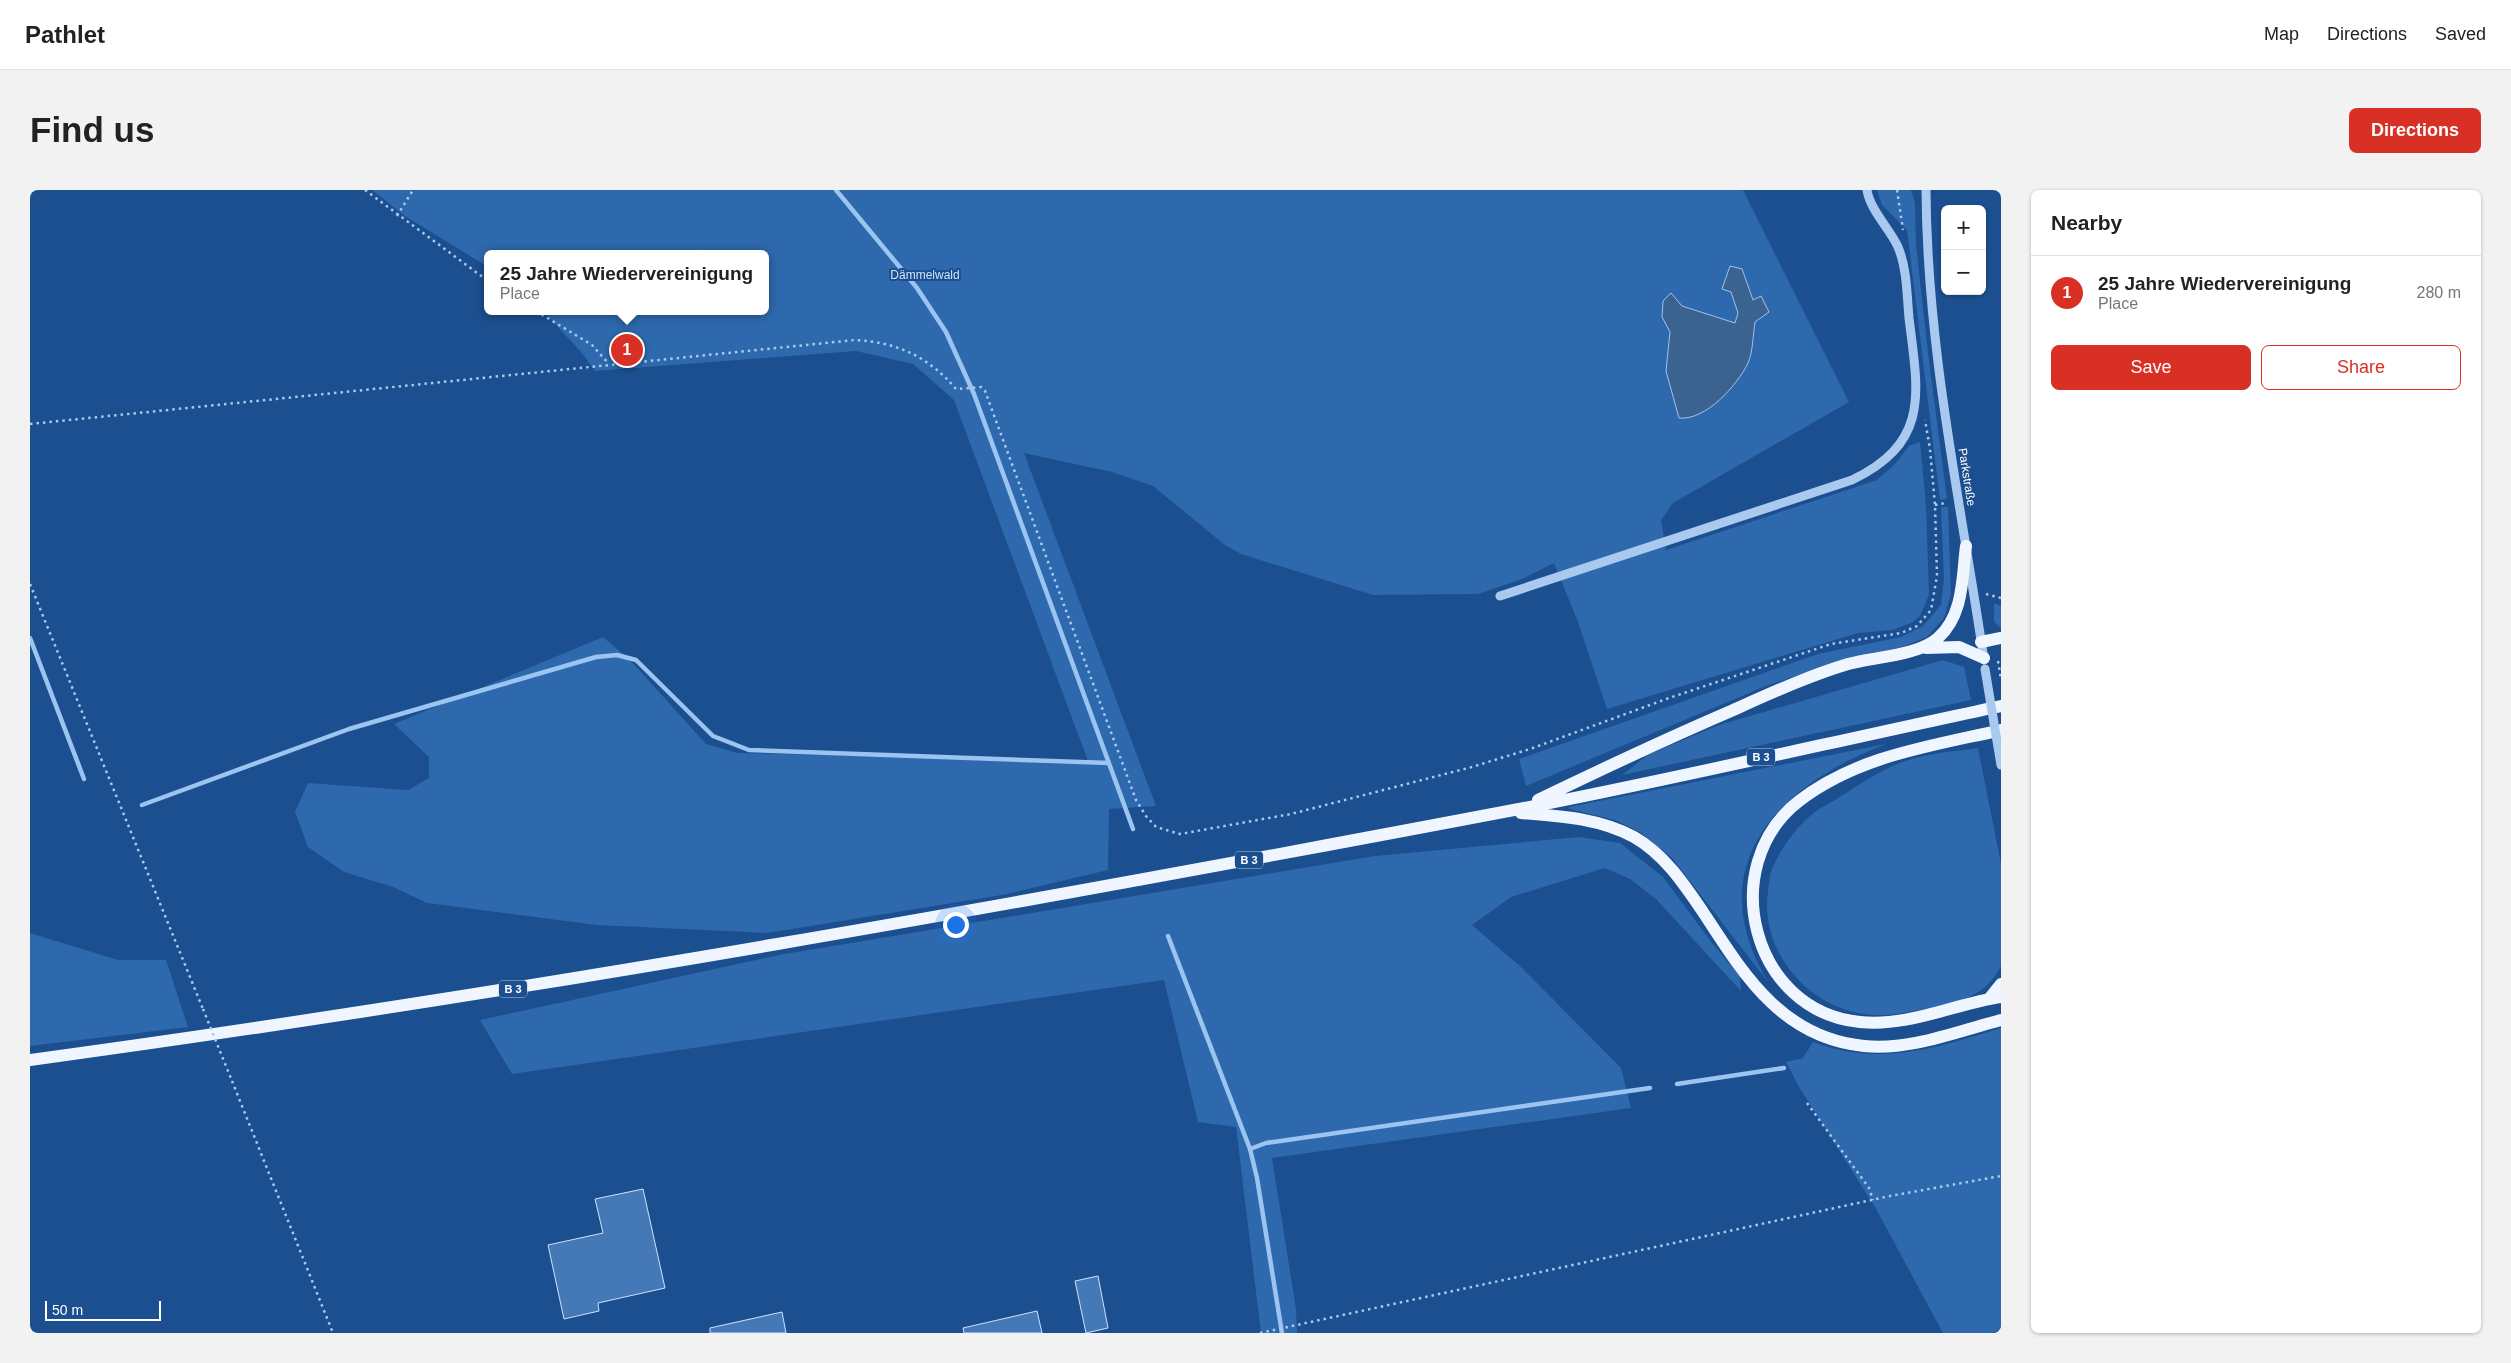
<!DOCTYPE html>
<meta charset="utf-8">
<style>
body{margin:0;font-family:Arial,sans-serif;background:#f2f2f2;color:#222}
.controls{position:absolute;right:15px;top:15px;display:grid;overflow:hidden;border-radius:8px;box-shadow:0 1px 4px #0004}
.controls button{width:45px;height:45px;display:grid;place-items:center;padding:0;border:0;border-bottom:1px solid #e0e0e0;background:#fff;color:#222;font:25px sans-serif}
.scale{position:absolute;left:15px;bottom:12px;width:116px;box-sizing:border-box;padding-left:5px;border:2px solid #fff;border-top:0;font-size:14px;line-height:18px;white-space:nowrap;color:#fff;-webkit-text-stroke:4px #1b4f8f;paint-order:stroke}
.you{position:absolute;left:925px;top:734px;width:18px;height:18px;margin:-12px;border:4px solid #fff;border-radius:50%;background:#1a73e8;box-shadow:0 0 0 8px #1a73e833}
.badge{display:grid;place-items:center;width:32px;height:32px;border-radius:50%;background:#d93025;color:#fff;font-size:16px;font-weight:700}
.pin{position:absolute;translate:-50% -50%;border:2px solid #fff;box-shadow:0 1px 5px #0006}
.popup{position:absolute;left:454px;top:60px;width:285px;height:65px;box-sizing:border-box;display:grid;place-content:center;border-radius:8px;background:#fff;filter:drop-shadow(0 1px 4px #0005);font-size:16px;white-space:nowrap;color:#767676}
.popup b{font-size:19px;color:#222}
.popup::after{content:'';position:absolute;left:50%;top:100%;margin-left:-10px;border:10px solid transparent;border-top-color:#fff}
.list{margin:0;padding:0;list-style:none}
h2{display:flex;justify-content:space-between;align-items:center;height:65px;margin:0;padding:0 20px;font-size:21px}
h2 small{font-size:16px;font-weight:400;color:#767676}
.list li{display:grid;grid-template-columns:32px 1fr auto;gap:15px;align-items:center;box-sizing:border-box;height:75px;padding:0 20px;border-top:1px solid #e0e0e0}
.list b{display:block;font-size:19px;white-space:nowrap}
.list p{margin:0;font-size:16px;white-space:nowrap;color:#767676}
.list em{font-size:16px;font-style:normal;color:#767676}
.actions{display:flex;gap:10px;padding:15px 20px}
.actions a{flex:1;padding:11px 0;border:1px solid #d93025;border-radius:8px;text-align:center;font-size:18px;color:#d93025}
.actions .main{background:#d93025;color:#fff}
.map{position:relative;flex:none;width:1971px;height:1143px;overflow:hidden;border-radius:8px}
header{display:flex;align-items:center;gap:30px;box-sizing:border-box;height:70px;padding:0 25px;background:#fff;border-bottom:1px solid #e0e0e0}
header strong{font-size:24px}
nav{display:flex;gap:28px;margin-inline-start:auto;font-size:18px}
.intro{display:flex;align-items:center;justify-content:space-between;box-sizing:border-box;height:120px;padding:0 30px}
h1{margin:0;font-size:35px}
.button{padding:12px 22px;border-radius:8px;background:#d93025;color:#fff;font-size:18px;font-weight:700}
main{display:flex;gap:30px;padding:0 30px}
aside{flex:1;background:#fff;border-radius:8px;box-shadow:0 1px 4px #0004}
.map>svg:first-child{display:block}
</style>
<header>
<strong>Pathlet</strong>
<nav><a>Map</a><a>Directions</a><a>Saved</a></nav>
</header>
<div class="intro"><h1>Find us</h1><a class="button">Directions</a></div>
<main>
<div class="map">
<svg width="1971" height="1143" viewBox="0 0 1971 1143">
<rect width="100%" height="100%" fill="#1b4f8f"/>
<!-- green -->
<path fill="#2e69ad" d="M342 0H1713L1819 212 1643 313 1631 330 1636 360 1847 290 1865 274 1879 256 1890 252 1896 315 1899 405 1890 426 1883 432 1863 440 1828 443 1577 519 1548 432 1524 373 1492 389 1448 404 1343 405 1211 364 1195 355 1123 296 1082 282 994 263 1126 616 1079 619 1078 680 972 705 737 743 567 735 397 713 363 697 314 682 278 657 265 622 278 593 378 600 399 588V567L364 534 573 447 600 470 676 554 707 563 1058 571 924 210 883 174 826 161 565 181 552 163 513 121H736V64H458V77L375 26Z
M1847 0H1881L1885 13 1886 55 1898 163 1917 309 1910 310 1877 40 1852 15Z
M1911 317H1918L1921 404 1914 428 1897 447 1872 457 1804 473 1736 496 1496 596 1489 569 1788 464 1871 447 1893 436 1911 415 1914 389Z
M1964 413 1971 416V438L1964 432Z
M1913 470 1934 477 1941 510 1592 585 1618 565 1689 535Z
M1856 554C1749 595 1668 675 1738 792L1642 668 1610 642 1585 630 1539 619V617Z
M1948 558 1971 674V776C1954 808 1932 810 1899 818 1876 823 1852 828 1828 823 1773 812 1730 758 1738 701 1739 694 1739 685 1742 679 1750 660 1764 640 1779 627 1787 619 1799 614 1808 608 1828 596 1848 581 1870 573 1895 563 1922 562 1948 558Z
M1549 647 1590 653 1633 687 1682 753 1710 786 1711 801 1626 709 1600 689 1575 678 1481 707 1442 735 1490 776 1591 878 1601 918 1242 968 1266 1119 1267 1143H1231L1206 937 1168 932 1134 790 482 884 450 830 749 765 1345 666Z
M0 743 88 770H136L158 837 0 856Z
M1971 838V1143H1913L1845 1017 1769 897 1756 872 1773 868 1783 852C1850 877 1906 858 1971 838Z"/>
<!-- water -->
<path fill="#3c6290" stroke="#9cc4f0" d="M1700 76 1712 79 1723 110 1731 106 1739 122 1725 132C1723 144 1723 162 1718 173 1707 196 1675 231 1649 228L1636 181 1640 142 1632 127 1633 111 1641 103 1652 116 1705 133 1708 123 1701 102 1692 99Z"/>
<g fill="none" stroke-linecap="round" stroke-linejoin="round">
<!-- stream -->
<path stroke="#9cc4f0" stroke-width="4.5" d="M806 0 887 98 916 142 944 204 1103 639
M651 64 672 62
M0 448 54 589
M112 615 319 539 566 467 587 465 606 470 683 546 719 560 1079 573
M1138 746 1220 959 1227 988 1252 1143
M1647 894 1754 878
M1220 959 1236 953 1620 898"/>
</g>
<!-- building -->
<path fill="#4478b7" stroke="#cfe3fa" d="M613 999 635 1098 568 1113 569 1121 534 1129 518 1055 573 1043 565 1009Z
M1068 1086 1078 1138 1056 1143 1045 1091Z
M1007 1121 1012 1143H934L933 1138Z
M752 1122 756 1143H680V1138Z"/>
<g fill="none" stroke-linecap="round" stroke-linejoin="round">
<!-- path -->
<path stroke="#a9c9ee" stroke-width="2.5" stroke-dasharray="2.5 4" stroke-linecap="butt" d="M335 0 458 91
M1867 0 1873 40
M367 26 383 0
M506 121 562 155 579 174
M0 234 825 150C867 152 899 167 926 199L951 197 955 201 1106 610 1116 626 1126 637 1150 644 1261 624 1442 577 1500 559 1639 508 1801 454 1871 443 1887 436 1901 420 1907 386 1905 315 1900 259 1895 230
M1905 315 1916 313
M0 394 173 819
M1956 404 1971 408
M1968 471 1971 489
M202 891 303 1143
M1777 913 1839 998 1843 1010
M1230 1143 1860 1006 1971 986"/>
<!-- minor -->
<path stroke="#a9c9ee" stroke-width="9" d="M1896 0C1897 161 1931 313 1954 470
M1470 406 1822 290C1901 252 1888 202 1879 128 1877 106 1877 78 1868 57 1860 39 1840 20 1837 0"/>
<!-- major -->
<path stroke="#f0f6ff" stroke-width="12" d="M1951 452 1971 448
M1896 458 1929 457 1954 468
M1971 540C1901 556 1827 566 1769 611 1685 676 1722 822 1830 832 1879 837 1924 814 1971 807
M1508 610C1572 579 1636 549 1701 521 1739 504 1778 486 1818 474 1843 467 1888 466 1908 448 1934 425 1932 387 1936 356
M1491 623C1529 626 1569 628 1604 647 1634 664 1654 694 1673 722 1714 785 1752 848 1834 856 1879 861 1928 841 1971 830
M1959 809 1971 794
M0 870C499 802 994 713 1489 619 1650 588 1810 550 1971 516"/>
<!-- path-bridge -->
<path stroke="#a9c9ee" stroke-width="2.5" stroke-dasharray="2.5 4" stroke-linecap="butt" d="M173 819 202 891"/>
<!-- minor-bridge -->
<path stroke="#a9c9ee" stroke-width="9" d="M1955 479 1971 575"/>
</g>
<g text-anchor="middle" dominant-baseline="central" stroke-width="4" stroke-linejoin="round" paint-order="stroke">
<!-- shield labels -->
<g fill="#1b4f8f" stroke="#bbcadd" stroke-width="1">
<rect x="1717" y="558.5" width="28" height="17" rx="4"/>
<rect x="1205" y="661.5" width="28" height="17" rx="4"/>
<rect x="469" y="790.5" width="28" height="17" rx="4"/>
</g>
<g font-size="11" font-weight="bold" fill="#fff">
<text x="1731" y="567">B 3</text>
<text x="1219" y="670">B 3</text>
<text x="483" y="799">B 3</text>
</g>
<!-- park labels -->
<g font-size="12" fill="#cfe3fa" stroke="#1b4f8f">
<text x="895" y="85">Dämmelwald</text>
</g>
<!-- street labels -->
<g font-size="12" fill="#fff" stroke="#1b4f8f">
<text transform="translate(1937 287) rotate(81)">Parkstraße</text>
</g>
</g>
</svg>
<div class="controls">
<button>+</button>
<button>−</button>
</div>
<div class="scale">50 m</div>
<div class="you"></div>
<div class="pin badge" style="left:597px;top:160px">1</div>
<div class="popup"><b>25 Jahre Wiedervereinigung</b>Place</div>
</div>
<aside>
<h2>Nearby<small></small></h2>
<ul class="list">
<li><span class="badge">1</span><div><b>25 Jahre Wiedervereinigung</b><p>Place</p></div><em>280 m</em></li>
</ul>
<div class="actions"><a class="main">Save</a><a>Share</a></div>
</aside>
</main>
